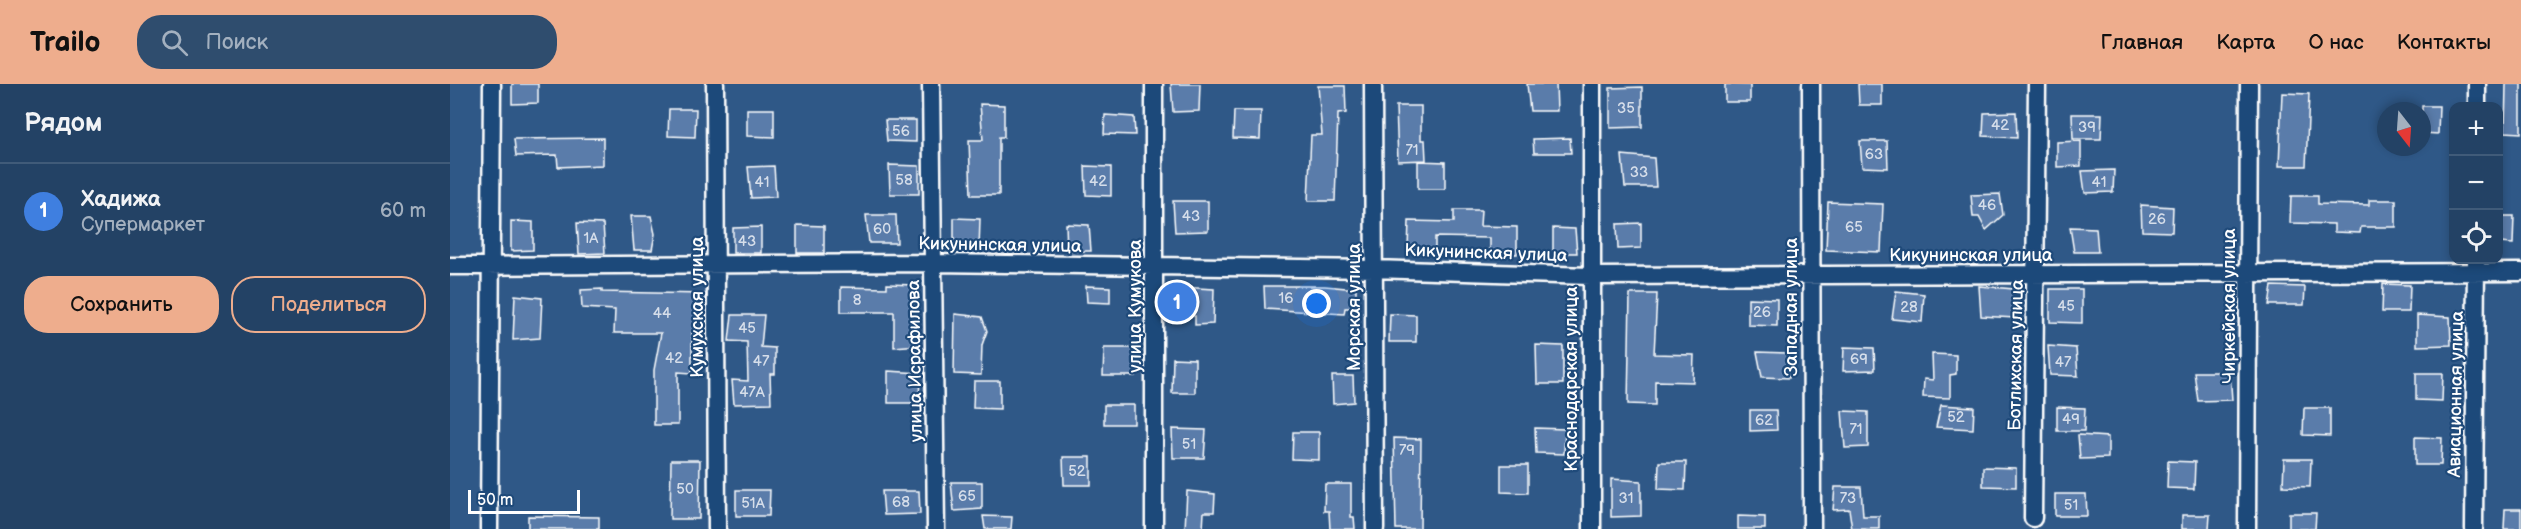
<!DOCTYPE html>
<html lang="ru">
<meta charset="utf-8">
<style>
body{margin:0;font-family:"Balsamiq Sans",sans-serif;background:#2f4d6e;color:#f1f3f6}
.controls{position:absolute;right:18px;top:18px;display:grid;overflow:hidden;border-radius:12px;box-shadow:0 3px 9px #0003}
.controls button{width:54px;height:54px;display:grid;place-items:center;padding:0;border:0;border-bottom:2px solid #405b79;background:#234265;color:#f1f3f6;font:30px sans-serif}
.compass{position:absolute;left:1927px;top:18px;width:54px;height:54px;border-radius:50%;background:#234265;box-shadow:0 3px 9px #0003;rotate:163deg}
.scale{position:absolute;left:18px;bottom:15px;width:112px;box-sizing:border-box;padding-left:6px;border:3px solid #fff;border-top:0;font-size:16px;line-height:21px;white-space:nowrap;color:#fff;-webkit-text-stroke:4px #1f4a7a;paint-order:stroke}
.you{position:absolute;left:867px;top:220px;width:21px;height:21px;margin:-15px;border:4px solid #fff;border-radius:50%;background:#1a73e8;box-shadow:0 0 0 9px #1a73e833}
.badge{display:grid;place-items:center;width:39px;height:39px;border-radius:50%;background:#eead8d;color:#fff;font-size:20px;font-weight:700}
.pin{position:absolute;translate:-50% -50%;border:3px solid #fff;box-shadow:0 2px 6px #0006}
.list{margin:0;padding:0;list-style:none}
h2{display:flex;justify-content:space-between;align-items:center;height:78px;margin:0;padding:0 24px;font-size:26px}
h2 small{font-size:20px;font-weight:400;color:#a3b0bf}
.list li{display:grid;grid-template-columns:39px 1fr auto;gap:18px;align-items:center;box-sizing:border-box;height:96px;padding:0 24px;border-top:2px solid #405b79}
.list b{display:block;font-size:22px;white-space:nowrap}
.list p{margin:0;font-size:20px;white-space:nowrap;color:#a3b0bf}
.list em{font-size:20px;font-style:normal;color:#a3b0bf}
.actions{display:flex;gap:12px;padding:18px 24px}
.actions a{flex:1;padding:14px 0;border:2px solid #eead8d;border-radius:24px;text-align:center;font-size:21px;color:#eead8d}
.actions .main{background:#eead8d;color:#111}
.icon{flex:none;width:33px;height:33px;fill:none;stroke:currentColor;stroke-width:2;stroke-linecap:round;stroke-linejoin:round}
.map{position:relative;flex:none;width:2071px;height:445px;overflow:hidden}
header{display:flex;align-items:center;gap:36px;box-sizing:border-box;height:84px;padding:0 30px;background:#eead8d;color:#111}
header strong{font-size:28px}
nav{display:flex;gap:33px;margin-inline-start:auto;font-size:21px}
.search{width:420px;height:54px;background:#2f4d6e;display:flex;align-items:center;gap:15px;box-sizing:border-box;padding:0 21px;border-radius:24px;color:#a3b0bf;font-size:22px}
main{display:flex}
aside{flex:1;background:#234265}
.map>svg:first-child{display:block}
</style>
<header>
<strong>Trailo</strong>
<div class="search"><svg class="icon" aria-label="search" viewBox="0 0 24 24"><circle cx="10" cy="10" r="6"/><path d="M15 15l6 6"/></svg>Поиск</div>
<nav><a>Главная</a><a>Карта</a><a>О нас</a><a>Контакты</a></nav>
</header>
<main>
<aside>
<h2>Рядом<small></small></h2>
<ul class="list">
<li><span class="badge" style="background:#3f7fe0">1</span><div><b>Хадижа</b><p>Супермаркет</p></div><em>60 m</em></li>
</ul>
<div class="actions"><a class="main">Сохранить</a><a>Поделиться</a></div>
</aside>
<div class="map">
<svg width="2071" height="445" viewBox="0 0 2071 445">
<rect width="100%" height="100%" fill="#2f5887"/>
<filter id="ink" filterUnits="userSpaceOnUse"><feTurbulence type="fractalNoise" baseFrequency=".0167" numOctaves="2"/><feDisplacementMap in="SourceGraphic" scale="12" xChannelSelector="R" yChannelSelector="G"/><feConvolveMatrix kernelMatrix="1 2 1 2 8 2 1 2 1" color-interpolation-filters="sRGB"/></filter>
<g filter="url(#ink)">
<!-- building -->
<path fill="#5a7caa" stroke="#fff" stroke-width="1.5" d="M62 0H88V19L62 20Z
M721 0H750L749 27 723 28Z
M1077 0H1106L1107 27H1080Z
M1275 0 1300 1V18H1275Z
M1408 0H1432V21H1409Z
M2056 0H2071V49L2055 48Z
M868 2H895L896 29 888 30 885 117H858L861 51H872Z
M1192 3V43L1160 44V4Z
M1832 9 1859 10 1856 82H1829Z
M530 20 554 21V53H549V111H521L519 56H533Z
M946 22H971V56H975L976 76 948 77Z
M1972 22H1989L1988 50 1972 49Z
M219 25H246L245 53 218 52Z
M297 25H324V53L297 52Z
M784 27H811L810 55 783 54Z
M1566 28 1567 54 1533 52 1534 29Z
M1622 30H1652L1651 55H1623Z
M655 31 684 33 685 51 654 50Z
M435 36H466V58L437 57Z
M153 54V81L108 83 107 71 66 72 64 55Z
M1120 54 1121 69H1084L1083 55Z
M1410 57H1437L1438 84 1412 83Z
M1631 57V82L1607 83V58Z
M1172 71 1204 74 1206 103H1175Z
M968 77 995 78V105H968Z
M439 81 469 82V110H440Z
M324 82 326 113 301 114 298 83Z
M635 82 661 83V112L636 111Z
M1664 86 1663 108 1635 109 1632 87Z
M1550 110 1553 131 1536 146 1529 133H1523L1521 111Z
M1841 112H1868V120L1919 121V116H1946V143H1911L1910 149 1884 148V140L1840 139Z
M723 117H758V147L725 148Z
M1378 118 1433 120 1431 168 1376 166Z
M1691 121 1723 123 1722 148 1692 147Z
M1004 126H1031L1030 142 1067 143V170H1040V154L985 153V165H958L959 137 1004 138Z
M416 131H446L447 159H419Z
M181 132H201L205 150 202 166H184Z
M2049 132H2064L2063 160 2049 159Z
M504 134 530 135 529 166H504Z
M61 137 83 138V166L61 167Z
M127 139 153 140 155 169 129 170Z
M1191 139V164L1168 165 1167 140Z
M616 140 639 141 641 167H617Z
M347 141 374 142V169H347Z
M311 143V169H283V144Z
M1620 143 1646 144 1648 168H1624Z
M1103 144 1125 145 1127 169H1103Z
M437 200 464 201 463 235H468L469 261 444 263V228H391V203L437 204Z
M1933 200 1960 201 1959 228H1932Z
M636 202 660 203V219L637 218Z
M814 202H875L906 205V224H895L894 230 815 225Z
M1529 202 1564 205 1565 234 1531 232Z
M1822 202 1855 203 1854 221H1819Z
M729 203 764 205 763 240 745 241V232L728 231Z
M152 205V208L255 210 256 248H242V289L228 288V341H204V286L211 249H164L165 226 132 224 131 206Z
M1600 205H1632V239L1600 238Z
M1446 207 1474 210 1472 238 1442 235Z
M1180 210H1207L1204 270 1244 271 1243 298 1205 297V321L1178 320Z
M65 211 92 214 90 254 63 256Z
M1298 214 1327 215V242L1298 241Z
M505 230 532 233 537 247 532 261 531 291 504 290Z
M940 230 966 231V258H939Z
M282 231H314L311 263 325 264V290H320L321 319 284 320 282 296 298 297 297 258 279 257Z
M1967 231 2000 233 2001 261 1967 262Z
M1086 261 1113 262V300H1087Z
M1598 262 1626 264 1628 292 1600 291Z
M1394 263 1424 264 1425 286 1393 287Z
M654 264H685L686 292H653Z
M1307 268 1337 269 1339 294 1312 293Z
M1482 270 1506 271V290L1500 291V314L1473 313 1474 295 1483 296Z
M723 274 745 275V309H722Z
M438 287 470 289 469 319H438Z
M1744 288H1780L1782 316 1748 317Z
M1966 289H1993L1992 317 1966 316Z
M882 292H903L904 318 883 320Z
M524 297H550V325L523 324Z
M654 321H684V340H654Z
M1491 321 1524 323 1523 345 1486 343Z
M1607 323 1635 324 1634 347H1607Z
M1854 324H1880V352L1853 351Z
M1300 326H1326L1327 346 1300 347Z
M1392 327 1418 328V363L1395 364Z
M1085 344 1115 345 1114 370 1086 369Z
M722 345 756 346 754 374H723Z
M843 348H869V376L842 375Z
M1628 351 1658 353V374L1630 375Z
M1965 353 1992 354 1991 381H1965Z
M944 354 971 355 970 445H946Z
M613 373H641V401H614Z
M1834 375H1861L1860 403 1833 402Z
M221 376H250L249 435H220Z
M1718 377 1745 378 1744 405 1717 404Z
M1209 378H1236L1235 406 1208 405Z
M1051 381H1078V409L1051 408Z
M1533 383 1566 384V403L1533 402Z
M1161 395 1191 397V432L1161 433Z
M501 398H532V425L504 427Z
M875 400H901V433H904L905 445H880L879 427H874Z
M1385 403H1411L1413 432H1429V445H1402L1399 425 1383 426Z
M286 406H320L319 432H286Z
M432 407H469L470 430 434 431Z
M737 407 765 410 764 428H754L753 445H735Z
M1605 410H1636L1637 432H1605Z
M2055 425H2071V445H2054Z
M1839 429H1866L1865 445H1839Z
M1732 431H1760L1759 445H1732Z
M78 432 149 433V445H78Z
M533 432 562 433 561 445H535Z
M1288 432 1315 433V445H1288Z"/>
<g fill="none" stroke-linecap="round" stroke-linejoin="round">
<!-- street casing -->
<g stroke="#fff" stroke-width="21">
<path id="street" d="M265 0 267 445
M481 0 486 445
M704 0V445
M923 0 925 445
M1361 0 1362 445
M2027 22V0
M0 182 484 179 924 185 1140 192 2071 188
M1583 434 1587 0
M39 445 42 0
M1142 445V0
M1797 445 1799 0
M2024 445 2026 176"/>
</g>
<!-- street -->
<use href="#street" stroke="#1f4a7a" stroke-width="16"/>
</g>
</g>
<g text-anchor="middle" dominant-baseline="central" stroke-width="4.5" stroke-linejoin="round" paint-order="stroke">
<!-- number labels -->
<g font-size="15" fill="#d6deea">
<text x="1176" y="24">35</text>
<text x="1550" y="41">42</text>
<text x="1637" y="43">39</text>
<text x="451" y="47">56</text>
<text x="962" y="66">71</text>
<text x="1424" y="70">63</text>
<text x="1189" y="88">33</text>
<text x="454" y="96">58</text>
<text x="648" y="97">42</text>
<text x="312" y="98">41</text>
<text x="1649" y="98">41</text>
<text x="1537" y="121">46</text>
<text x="741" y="132">43</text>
<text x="1707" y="135">26</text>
<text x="1404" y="143">65</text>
<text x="432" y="145">60</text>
<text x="141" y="154">1А</text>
<text x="297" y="157">43</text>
<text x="836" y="214">16</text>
<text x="407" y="216">8</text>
<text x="1616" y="222">45</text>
<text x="1459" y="223">28</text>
<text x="1312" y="228">26</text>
<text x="212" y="229">44</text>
<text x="297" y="244">45</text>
<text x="224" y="274">42</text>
<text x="1409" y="275">69</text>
<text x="311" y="277">47</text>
<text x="1613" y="278">47</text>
<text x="302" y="308">47А</text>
<text x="1506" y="333">52</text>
<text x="1621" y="335">49</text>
<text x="1314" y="336">62</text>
<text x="1406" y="345">71</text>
<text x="739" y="360">51</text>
<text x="957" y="366">79</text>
<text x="627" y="387">52</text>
<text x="235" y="405">50</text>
<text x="517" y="412">65</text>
<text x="1176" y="414">31</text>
<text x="1398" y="414">73</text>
<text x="451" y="418">68</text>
<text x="303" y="419">51А</text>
<text x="1621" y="421">51</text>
</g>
<!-- street labels -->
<g font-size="18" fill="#fff" stroke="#1f4a7a">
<text transform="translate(550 161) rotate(1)">Кикунинская улица</text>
<text transform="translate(1036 169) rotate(2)">Кикунинская улица</text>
<text x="1521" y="171">Кикунинская улица</text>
<text transform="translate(685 222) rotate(-90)">улица Кумукова</text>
<text transform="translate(1779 222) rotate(-90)">Чиркейская улица</text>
<text transform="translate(247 223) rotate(-90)">Кумухская улица</text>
<text transform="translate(904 223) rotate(-90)">Морская улица</text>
<text transform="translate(1341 223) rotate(-90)">Западная улица</text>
<text transform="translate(1566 271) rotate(-89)">Ботлихская улица</text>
<text transform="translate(465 277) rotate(-91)">улица Исрафилова</text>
<text transform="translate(1121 295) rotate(-90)">Краснодарская улица</text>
<text transform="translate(2006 310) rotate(-89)">Авиационная улица</text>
</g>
</g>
</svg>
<div class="controls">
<button>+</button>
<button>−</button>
<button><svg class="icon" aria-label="locate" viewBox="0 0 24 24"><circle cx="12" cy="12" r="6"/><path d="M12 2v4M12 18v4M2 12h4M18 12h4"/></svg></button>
</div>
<svg class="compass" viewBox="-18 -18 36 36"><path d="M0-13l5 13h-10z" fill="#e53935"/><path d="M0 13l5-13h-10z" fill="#a3b0bf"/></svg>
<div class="scale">50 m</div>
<div class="you"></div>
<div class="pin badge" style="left:727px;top:218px;background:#3f7fe0">1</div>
</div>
</main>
